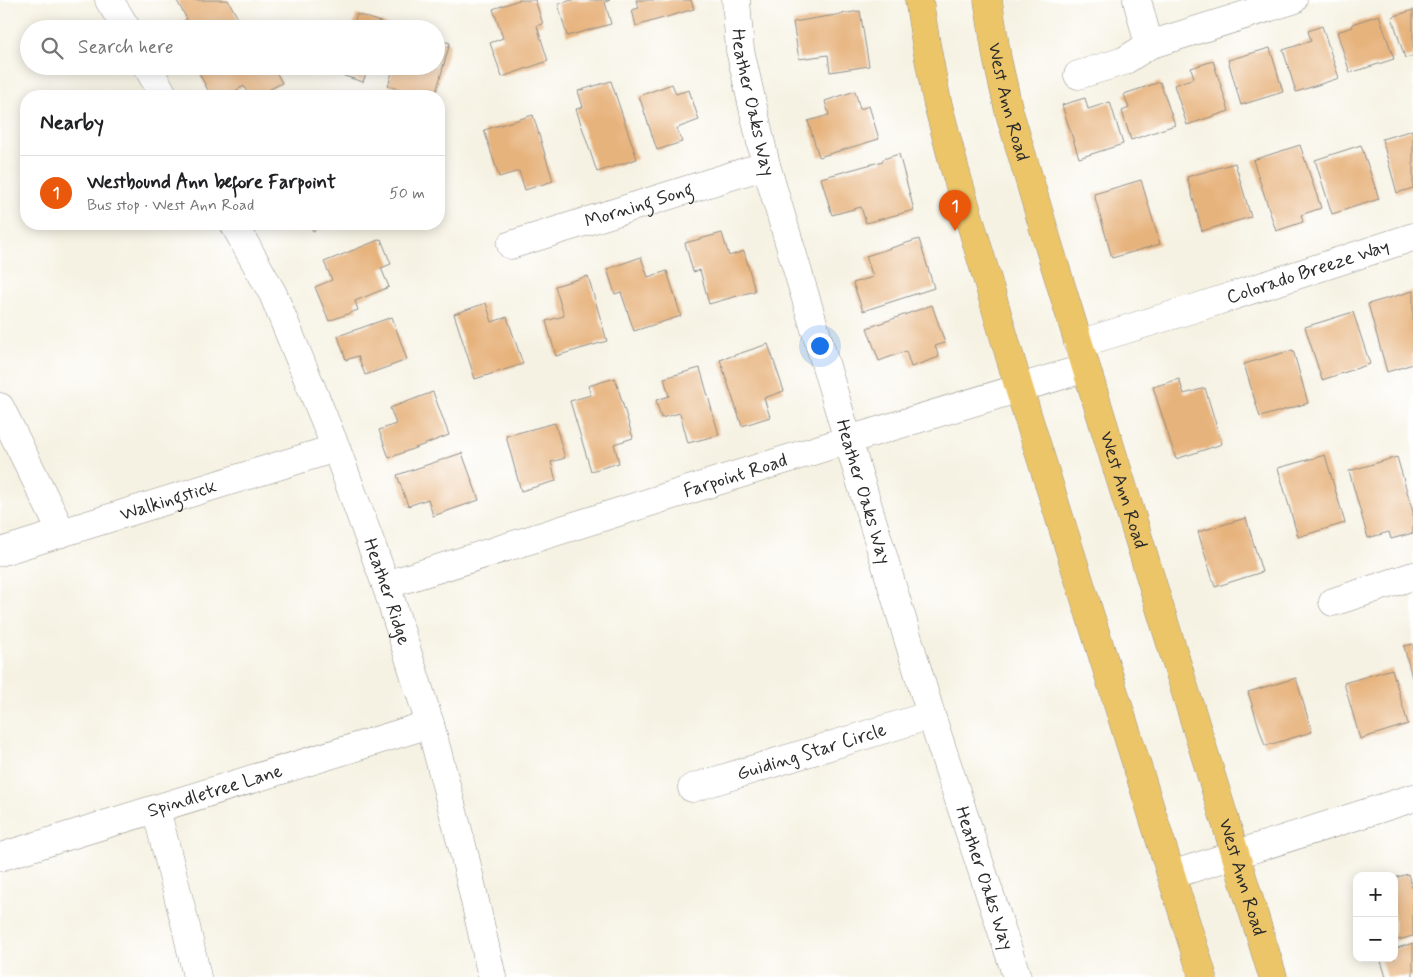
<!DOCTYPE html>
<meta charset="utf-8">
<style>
body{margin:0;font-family:Mynerve,sans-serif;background:#f6f6f6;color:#202124}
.controls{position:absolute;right:15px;bottom:15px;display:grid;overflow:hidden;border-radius:10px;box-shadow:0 2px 12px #0003}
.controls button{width:45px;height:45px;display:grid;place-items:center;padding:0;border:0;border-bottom:1px solid #e0e0e0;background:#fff;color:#202124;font:25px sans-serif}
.you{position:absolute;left:819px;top:345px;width:18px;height:18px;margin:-12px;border:4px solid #fff;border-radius:50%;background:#1a73e8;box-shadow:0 0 0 8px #1a73e833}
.badge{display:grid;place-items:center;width:32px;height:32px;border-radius:50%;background:#ea580c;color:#fff;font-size:16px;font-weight:700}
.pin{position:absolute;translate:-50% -41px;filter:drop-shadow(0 1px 2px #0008)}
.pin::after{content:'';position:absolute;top:26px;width:18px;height:15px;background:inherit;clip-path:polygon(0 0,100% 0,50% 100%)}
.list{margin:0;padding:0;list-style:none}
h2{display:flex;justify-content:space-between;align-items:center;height:65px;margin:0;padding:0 20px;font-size:21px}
h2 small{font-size:16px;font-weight:400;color:#757577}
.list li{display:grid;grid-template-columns:32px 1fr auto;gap:15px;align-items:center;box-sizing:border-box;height:75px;padding:0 20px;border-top:1px solid #e0e0e0}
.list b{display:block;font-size:19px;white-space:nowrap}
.list p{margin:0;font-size:16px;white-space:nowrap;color:#757577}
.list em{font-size:16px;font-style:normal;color:#757577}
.icon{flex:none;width:28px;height:28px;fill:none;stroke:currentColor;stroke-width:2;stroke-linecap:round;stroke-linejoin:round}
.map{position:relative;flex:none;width:1413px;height:977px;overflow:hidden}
.search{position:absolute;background:#fff;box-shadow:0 2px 12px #0003;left:20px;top:20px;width:425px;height:55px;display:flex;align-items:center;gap:12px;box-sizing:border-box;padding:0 18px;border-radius:28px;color:#757577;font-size:19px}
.panel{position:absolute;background:#fff;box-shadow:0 2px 12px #0003;left:20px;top:90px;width:425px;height:140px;border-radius:20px}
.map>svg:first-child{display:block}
</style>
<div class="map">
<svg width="1413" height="977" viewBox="0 0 1413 977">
<rect width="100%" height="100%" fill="#fff"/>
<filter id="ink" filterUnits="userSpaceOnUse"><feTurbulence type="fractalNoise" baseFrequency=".02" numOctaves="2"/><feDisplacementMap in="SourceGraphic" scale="10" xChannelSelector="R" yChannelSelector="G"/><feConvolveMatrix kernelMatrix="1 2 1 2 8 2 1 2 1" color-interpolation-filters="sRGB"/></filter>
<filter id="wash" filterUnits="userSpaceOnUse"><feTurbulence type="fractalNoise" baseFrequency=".0096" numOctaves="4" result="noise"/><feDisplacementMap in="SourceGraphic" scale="20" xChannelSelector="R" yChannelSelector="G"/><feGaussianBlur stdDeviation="1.12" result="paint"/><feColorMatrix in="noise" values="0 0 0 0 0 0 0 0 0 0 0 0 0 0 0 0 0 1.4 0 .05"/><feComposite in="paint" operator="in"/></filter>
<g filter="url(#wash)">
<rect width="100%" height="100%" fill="#f6f2e3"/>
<g id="blocks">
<!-- building -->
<path fill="#e7b37d" d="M180 0H228L240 22 228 29H175L174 27 187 19 177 1Z
M519 0H535L543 24 537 26 548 61 502 77 490 43 503 38 493 9Z
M572 0H610L605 2 611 24 567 36 558 4Z
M636 0H691L694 9 636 26 632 10 639 8Z
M1413 10V56L1405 58 1392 17Z
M860 11 869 66 830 72 828 55 799 59 793 22Z
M357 14 389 25 387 29H352Z
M1379 15 1394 59 1350 73 1337 32 1353 27 1352 24Z
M1322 26 1339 78 1296 92 1283 50 1311 41 1308 31Z
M436 39 450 43 435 96H427L388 86 394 66H436Z
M1270 48 1283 92 1241 105 1228 60Z
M1213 61 1229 111 1187 125 1174 85 1194 78 1191 68Z
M207 66H273L282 83 257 96H249L244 86 226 96H211L198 71Z
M321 66H369L363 82 320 68Z
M611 81 637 159 597 172 576 109 583 107 578 91Z
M1160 82 1175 125 1131 140 1122 111 1129 108 1124 94Z
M672 84 676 94 689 90 699 120 677 128 682 142 657 150 639 96Z
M855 91 860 109 869 106 879 139 819 157 808 121 829 115 825 101Z
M1085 98 1088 109 1110 102 1123 144 1079 158 1062 105Z
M533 115 553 181 525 190 519 171 499 177 484 130Z
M1413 130V188L1397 193 1382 139Z
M1300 145 1321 208 1301 215 1303 222 1276 231 1253 160Z
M1361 145 1379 199 1332 214 1315 160Z
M899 154 914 210 866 223 861 207 832 215 821 178 883 161V159Z
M1235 163 1251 217 1202 231 1187 177Z
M1141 180 1160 244 1112 258 1094 194Z
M309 224H326L313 231Z
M722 233 729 256 744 251 755 291 709 304 700 270 693 272 685 243Z
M381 239 391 264 381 268 389 287 355 301 358 310 329 321 315 287 332 280 324 262Z
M919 239 934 288 863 311 853 283 873 277 866 256Z
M641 257 648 277 667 271 681 316 634 331 621 292 615 294 607 269Z
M588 276 607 341 556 356 546 321 564 316 555 286Z
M1413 291V364L1387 372 1368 304Z
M486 303 492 322 507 317 523 364 475 379 454 314Z
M932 305 945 343 935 346 939 357 911 367 906 351 879 361 867 328Z
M1353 312 1370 364 1322 380 1305 327Z
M392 317 407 360 365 375 358 356 346 360 338 336Z
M768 344 784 391 764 398 770 417 742 426 720 360Z
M1293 350 1308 403 1260 417 1244 364Z
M700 368 719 435 688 443 680 413 661 418 656 400 669 396 664 378Z
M615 378 633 438 614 444 619 463 591 471 570 401 591 395 588 386Z
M1179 379 1184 394 1205 388 1222 444 1176 459 1153 387Z
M433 392 449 435 389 458 379 430 396 424 390 408Z
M555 423 565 458 551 462 556 481 521 491 506 436Z
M462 453 479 500 433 516 428 499 408 506 397 475Z
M1325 455 1345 523 1298 537 1278 468Z
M1397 457 1413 512V533L1391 539 1389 532 1368 538 1349 471Z
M1246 518 1262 572 1215 587 1198 532Z
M1413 644V678H1412L1404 646Z
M1392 669 1408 724 1360 739 1344 683Z
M1296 678 1312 732 1265 746 1248 692Z
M1408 874 1413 891V936L1394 941V878Z
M1413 943V977H1386L1380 958H1394V949Z"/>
</g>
</g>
<g filter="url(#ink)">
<use href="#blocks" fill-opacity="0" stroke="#908e87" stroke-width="1"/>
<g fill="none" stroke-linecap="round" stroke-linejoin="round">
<!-- minor casing -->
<g stroke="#908e87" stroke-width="29">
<g id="minor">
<path d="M109 0 127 29"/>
<path id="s1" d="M736 0 740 50 766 165 848 440 931 715 1017 977"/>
<path d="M1137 0 1149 45"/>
<path d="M147 66 164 96"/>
<path d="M1078 75 1124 61 1149 45 1293 0"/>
<path id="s2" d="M234 224 273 294 336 448 386 585 430 724 465 857 492 977"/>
<path id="s3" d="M511 245 766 165"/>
<path id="s4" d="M1078 344 1202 306 1413 237"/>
<path d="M0 407 62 533"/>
<path id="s5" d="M0 552 336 448"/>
<path id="s6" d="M386 585 848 440 1086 368"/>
<path d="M1333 602 1413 576"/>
<path id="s7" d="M692 788 931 715"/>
<path d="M156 809 186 927 197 977"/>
<path id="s8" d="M0 857 430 724"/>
<path d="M1171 875 1413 798"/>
</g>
</g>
<!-- major casing -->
<g stroke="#908e87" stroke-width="29">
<g id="major">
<path d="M919 0 926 44 937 101 955 170 981 258 1019 388 1203 977"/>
<path id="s9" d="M988 0 997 58 1009 111 1047 240 1273 977"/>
</g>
</g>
<!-- minor -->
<use href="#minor" stroke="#fff" stroke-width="28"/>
<!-- major -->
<use href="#major" stroke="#edc569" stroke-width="28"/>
</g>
</g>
<g text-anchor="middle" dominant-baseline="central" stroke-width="4.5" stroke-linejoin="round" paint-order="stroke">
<!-- street labels -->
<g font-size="19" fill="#2b2b2b" stroke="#fff">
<text stroke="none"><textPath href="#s1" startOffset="104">Heather Oaks Way</textPath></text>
<text stroke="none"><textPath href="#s9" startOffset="104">West Ann Road</textPath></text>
<text stroke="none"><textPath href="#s3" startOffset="134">Morning Song</textPath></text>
<text stroke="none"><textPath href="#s4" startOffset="241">Colorado Breeze Way</textPath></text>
<text stroke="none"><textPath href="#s6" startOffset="366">Farpoint Road</textPath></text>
<text stroke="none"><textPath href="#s9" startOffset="509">West Ann Road</textPath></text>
<text stroke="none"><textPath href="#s1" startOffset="509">Heather Oaks Way</textPath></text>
<text stroke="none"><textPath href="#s5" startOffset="176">Walkingstick</textPath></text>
<text stroke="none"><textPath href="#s2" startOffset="399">Heather Ridge</textPath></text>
<text stroke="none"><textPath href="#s7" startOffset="125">Guiding Star Circle</textPath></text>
<text stroke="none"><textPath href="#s8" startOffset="225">Spindletree Lane</textPath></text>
<text stroke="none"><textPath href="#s1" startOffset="914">Heather Oaks Way</textPath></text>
<text stroke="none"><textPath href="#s9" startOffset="914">West Ann Road</textPath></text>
</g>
</g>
</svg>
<div class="controls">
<button>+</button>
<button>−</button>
</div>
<div class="you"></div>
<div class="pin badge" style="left:955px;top:231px">1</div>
<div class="search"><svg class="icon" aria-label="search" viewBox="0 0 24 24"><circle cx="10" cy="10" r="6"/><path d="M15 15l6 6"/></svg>Search here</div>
<section class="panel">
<h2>Nearby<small></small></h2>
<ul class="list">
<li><span class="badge">1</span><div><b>Westbound Ann before Farpoint</b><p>Bus stop · West Ann Road</p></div><em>50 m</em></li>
</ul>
</section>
</div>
